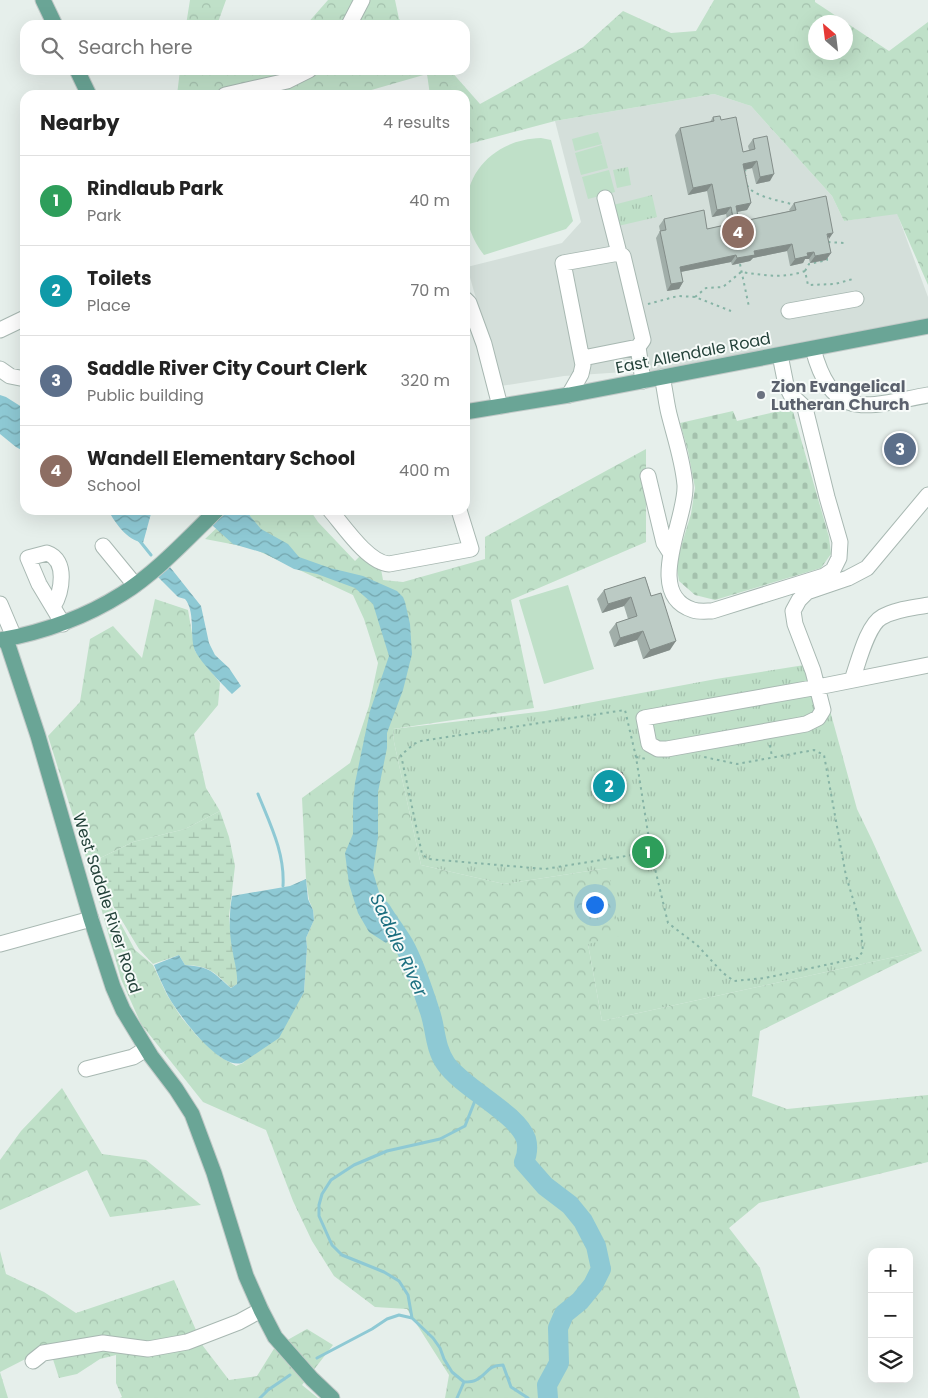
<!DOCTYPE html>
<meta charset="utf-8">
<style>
body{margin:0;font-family:Poppins,sans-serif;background:#f6f6f6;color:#222}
.controls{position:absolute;right:15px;bottom:15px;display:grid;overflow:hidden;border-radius:10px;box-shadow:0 5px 20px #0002}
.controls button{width:45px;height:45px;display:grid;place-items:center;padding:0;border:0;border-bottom:1px solid #e0e0e0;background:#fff;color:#222;font:25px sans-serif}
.compass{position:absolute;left:808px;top:15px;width:45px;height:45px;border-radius:50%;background:#fff;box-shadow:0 5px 20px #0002;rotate:332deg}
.you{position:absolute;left:594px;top:904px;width:18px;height:18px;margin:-12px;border:4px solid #fff;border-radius:50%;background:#1a73e8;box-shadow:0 0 0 8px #1a73e833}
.badge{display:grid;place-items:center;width:32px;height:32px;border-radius:50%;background:#804e3d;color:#fff;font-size:16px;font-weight:700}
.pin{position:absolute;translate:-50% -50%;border:2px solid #fff;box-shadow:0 1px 5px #0006}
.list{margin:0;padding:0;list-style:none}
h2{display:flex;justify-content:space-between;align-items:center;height:65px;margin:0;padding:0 20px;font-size:21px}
h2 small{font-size:16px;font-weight:400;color:#767676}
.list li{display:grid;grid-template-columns:32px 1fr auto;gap:15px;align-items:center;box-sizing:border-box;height:90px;padding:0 20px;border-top:1px solid #e0e0e0}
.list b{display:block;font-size:19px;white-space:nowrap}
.list p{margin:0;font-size:16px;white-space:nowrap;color:#767676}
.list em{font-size:16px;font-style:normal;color:#767676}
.icon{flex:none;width:28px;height:28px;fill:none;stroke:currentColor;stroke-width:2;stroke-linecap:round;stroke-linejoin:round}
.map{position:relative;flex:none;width:928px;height:1398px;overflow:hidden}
.search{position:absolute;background:#fff;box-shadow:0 5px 20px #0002;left:20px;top:20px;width:450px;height:55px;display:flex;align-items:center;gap:12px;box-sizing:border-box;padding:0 18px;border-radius:15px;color:#767676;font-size:19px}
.panel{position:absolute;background:#fff;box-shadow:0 5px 20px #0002;left:20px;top:90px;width:450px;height:425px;border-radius:15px}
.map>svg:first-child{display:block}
</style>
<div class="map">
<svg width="928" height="1398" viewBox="0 0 928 1398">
<defs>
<pattern id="grass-tufts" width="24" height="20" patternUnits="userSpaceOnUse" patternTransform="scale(1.25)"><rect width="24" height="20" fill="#bfe0c8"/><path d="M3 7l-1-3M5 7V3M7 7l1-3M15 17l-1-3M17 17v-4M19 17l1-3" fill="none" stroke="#a4c1ad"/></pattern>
<pattern id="forest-crowns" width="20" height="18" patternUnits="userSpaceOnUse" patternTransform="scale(1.25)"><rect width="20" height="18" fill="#bfe0c8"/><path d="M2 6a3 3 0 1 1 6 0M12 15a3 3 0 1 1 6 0" fill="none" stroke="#a4c1ad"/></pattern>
<pattern id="wetland-marsh" width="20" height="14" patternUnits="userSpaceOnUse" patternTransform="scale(1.25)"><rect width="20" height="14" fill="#bfe0c8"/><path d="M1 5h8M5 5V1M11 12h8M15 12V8" fill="none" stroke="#a4c1ad"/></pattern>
<pattern id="cemetery-stones" width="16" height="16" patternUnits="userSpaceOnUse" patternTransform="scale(1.25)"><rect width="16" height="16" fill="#bfe0c8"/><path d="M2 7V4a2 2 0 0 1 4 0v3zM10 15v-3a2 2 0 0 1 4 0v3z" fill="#a4c1ad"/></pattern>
<pattern id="water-waves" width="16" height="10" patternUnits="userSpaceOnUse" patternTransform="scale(1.25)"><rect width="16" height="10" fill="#8ec9d4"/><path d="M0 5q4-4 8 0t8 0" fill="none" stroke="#74a5ad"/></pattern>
</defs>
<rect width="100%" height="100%" fill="#e6efeb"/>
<!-- built -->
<path fill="#d4dfda" d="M714 94 751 106 832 196 844 221 897 213 928 297V318L655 370 564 376 501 386 467 267 562 243 581 222 555 121Z"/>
<!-- grass -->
<path fill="url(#grass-tufts)" d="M628 167 631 185 617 188 613 170Z
M652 195 657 217 618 226 613 205Z
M817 663 857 809 872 840 922 951 602 1021 588 944 608 868 504 884 421 865 394 742 393 729 545 711 716 679Z"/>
<!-- forest -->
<path fill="url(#forest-crowns)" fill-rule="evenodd" d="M190 0H226L217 25H186Z
M328 0H395L399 19 406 25H306Z
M714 0H815V2L889 51 928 22V285L897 214 844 221 832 196 751 106 714 94 555 121 465 145V95H430L427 74 354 95H177L180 70H450L480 104 583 47 623 11 671 33 696 31ZM816 22H846V52H816Z
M646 449V542L511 600 534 708 393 729 394 742 421 865 504 884 608 868 619 936 588 944 602 1021 922 951 760 1031 752 1096 787 1109 928 1095V1162L759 1203 729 1228 760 1268 800 1398H445L449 1375 407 1309 375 1307 334 1276 312 1241 293 1201 266 1130 203 1102 141 1024 121 979 89 865 135 950 153 965 167 995 181 1017 197 1036 219 1056 236 1066 243 1063 304 992 307 947 306 938 314 920 313 910 309 900 306 879 302 798 350 763 369 706 378 663 364 619 353 595 252 548 205 539 236 510H310L318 522 355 561 360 556 381 569 383 580 403 582 485 559V537Z
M155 599 188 610 195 651 220 683 218 705 194 734 206 788 220 811 185 829 133 842 88 864 48 736 80 702 90 639 113 626 142 658Z
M62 1088 102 1154 146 1160 201 1205 110 1217 87 1170 0 1210V1160L21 1131Z
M0 1251 6 1274 44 1292 76 1313 174 1280 203 1346 229 1380 257 1376 275 1347 307 1329 333 1345 302 1385 318 1398H120L122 1397 116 1383V1355L100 1359 77 1374 59 1378 49 1347 0 1372 8 1398H0Z"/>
<!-- wetland -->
<path fill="url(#wetland-marsh)" d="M220 811 229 837 235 866 229 916 232 946 238 975 237 984 231 988C214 972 210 966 185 965L179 955 153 964 139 949 88 864 133 842 185 829Z"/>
<!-- cemetery -->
<path fill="url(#cemetery-stones)" d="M792 408 829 537 831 554 821 568 715 600 695 595 679 581 676 563 691 514 695 488 688 451 680 423 733 411 737 421Z"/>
<!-- garden -->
<path fill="#bfe0c8" d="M598 132 602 144 575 151 572 139Z
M541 138 551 140 573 221 566 229 484 255C444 204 476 140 541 138Z
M602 145 608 168 581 175 575 153Z
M609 170 615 192 588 199 582 177Z
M568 585 594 669 544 684 519 600Z"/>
<!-- water -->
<path fill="url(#water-waves)" d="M0 395 6 397 25 409V452L16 447 0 434Z
M108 510H152L143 543C126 539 116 524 108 510Z
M203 510H248L250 516 261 529 288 544 299 557 330 568 363 576 397 591 403 597 405 602 410 624 412 654 403 690 387 733V748L378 792V837L373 872 382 902 399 930 386 943 369 932 358 913 349 884 345 853 353 834V803L355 783 370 711 389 656 373 604 355 588 317 574 294 569 264 553 233 544 213 526 206 518Z
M170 567 201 606 209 643 215 655 229 668 241 686 232 694C223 685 197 659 194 648 190 632 195 611 185 599L178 597 158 577Z
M306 879 308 899 313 910 314 920 306 938 307 947 304 992 279 1038 242 1063C219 1070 179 1015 168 996 163 986 158 975 154 965L179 955 185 965C212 967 212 972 231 988L237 984C238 972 234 961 232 948 229 931 229 914 232 896L290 886Z"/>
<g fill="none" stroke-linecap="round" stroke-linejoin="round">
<!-- stream -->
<path stroke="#8ec9d4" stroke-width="3" d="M139 540 151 555
M258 794C270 824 285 853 283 886
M412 1318 408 1295 399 1281 384 1272 342 1255 332 1245 319 1216V1205L322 1194 331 1180 354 1165 387 1151 440 1139 465 1126 478 1093
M317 1358 372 1329 387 1319 399 1315 412 1318 433 1338 440 1348 444 1359 452 1372 464 1382C467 1382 473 1382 476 1380 487 1375 487 1365 503 1365L511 1387 528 1398
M260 1398 268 1390 290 1375
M457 1398 464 1382
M544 1398 548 1397"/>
<!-- river -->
<path stroke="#8ec9d4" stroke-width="20" d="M381 910C388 922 397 933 404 945 415 965 422 988 429 1009 436 1027 434 1047 446 1064 464 1089 517 1113 526 1139 528 1146 527 1155 524 1162L545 1186 570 1205 583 1221 596 1246 601 1269 593 1285 580 1301 564 1314 558 1328 559 1363 547 1385 548 1398"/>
<!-- minor casing -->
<g stroke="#a8b8b2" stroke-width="17">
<path id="minor" d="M349 25 362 0
M225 95 287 81 309 70
M605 198 619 253 623 256 643 340 638 347 643 381
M465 299 469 303 484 344 500 406
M789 311 856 299
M0 330 25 318
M813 349C833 423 867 406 928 395
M583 358 638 347
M0 369 10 376 25 379
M662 377C665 389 666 402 669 414 675 438 683 461 685 485 687 519 643 594 693 610 699 612 707 611 712 611L824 576 833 570 839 558 840 542 827 497 805 408 791 395 786 385 780 355
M569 395 581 374 583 365 563 263 619 253
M648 476 664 543 671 554
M928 495 867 568 848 578 807 592 799 600 793 611 795 624 813 671 823 710 818 718 806 724 667 749H658L649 744 644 718 818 687 928 665
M330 510C343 525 368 563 389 564L471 549 459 510
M103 546 135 585
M0 604 14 637
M53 607C62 592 68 560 47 553L28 558 39 584 63 624
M852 680C858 664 867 625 882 617 896 609 913 608 928 605
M0 944 91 919
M86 1069 133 1057 146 1049
M33 1361 43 1353 103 1343 148 1349 187 1342 239 1322 261 1310"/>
</g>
<!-- major casing -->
<g stroke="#c2cac8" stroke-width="17">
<path id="major" d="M43 0 55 25
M77 70 89 95
M465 412 569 395 928 326
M6 639 38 736 91 919 113 987 123 1010 151 1056 176 1089 192 1114 214 1173 246 1276 261 1310 275 1337 312 1379 332 1398
M0 640C44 632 84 618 122 594 157 572 187 539 217 510"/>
</g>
<!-- path -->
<path stroke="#86b3a5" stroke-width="2" stroke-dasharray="2.5 4" stroke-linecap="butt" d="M745 169 746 176
M747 185C753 197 782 201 795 205
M828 242 845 243
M740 264 749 307
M805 271 809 264 827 260V256
M695 297 706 288 723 287 741 272C763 275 783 279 805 271L808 285 835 284 853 279
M648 304 678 296 695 297 731 311
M770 745 772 757
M636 757 647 759
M651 852 545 869 428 859 422 854 401 755 414 744 421 741 625 710 636 757 651 852 668 923 697 945 723 973 734 981 765 978 858 958 863 951 860 922 846 876 824 755 814 750 737 764 704 757"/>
<!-- minor -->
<use href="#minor" stroke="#fff" stroke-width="15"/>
<!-- major -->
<use href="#major" stroke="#6aa596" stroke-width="15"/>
</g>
<!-- wall -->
<path fill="#a1aea9" d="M713 117 721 120 743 152 749 150 748 146 753 139 770 181 756 184 752 168 745 170 751 203 747 210 737 212 739 222 790 211 789 210 794 203 828 239 831 253 826 260 810 263 809 259H805L803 263 790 266 787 251 753 258 750 261 732 265 731 262 681 272 683 282 679 289 667 291 656 238 660 231 659 226 664 219 707 229 728 224 726 214 712 217 707 191 688 195 675 135 680 128 710 122Z
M645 577 670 650 643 659 637 640 614 647 609 632 616 623 628 619 624 606 602 613 597 599 604 590Z
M598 779 622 788 598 794 595 783Z"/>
<!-- shaded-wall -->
<path fill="#838d89" d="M757 161 752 168 739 171 743 164Z
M774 174 770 181 756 184 760 177Z
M712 184 707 191 688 195 693 188Z
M751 203 747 210 731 213 736 206Z
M731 207 726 214 712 217 717 210Z
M833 233 829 239 827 234Z
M792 244 787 251 753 258 750 261 732 265 737 258 754 251Z
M814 252 809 259H805L803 263 790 266 795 259 807 253Z
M831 253 826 260 810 263 815 256Z
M736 255 731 262 675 273 680 267Z
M683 282 679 289 667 291 671 284Z
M631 597 624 606 602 613 608 604Z
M643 631 637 640 614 647 620 638Z
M676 641 670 650 643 659 650 650Z
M626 784 622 788 598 794 602 789Z"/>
<!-- building -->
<path fill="#bbcac4" stroke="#838d89" d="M720 116 721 120 736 117 743 152 755 149 753 139 767 136 774 174 760 177 757 161 743 164 751 203 736 206 739 222 796 210 794 203 826 196 833 233 827 234 831 253 815 256 814 252 807 253 808 256 795 259 792 244 754 251 755 255 737 258 736 255 680 267 683 282 671 284 660 231 666 230 664 219 704 210 707 229 734 223 731 207 717 210 712 184 693 188 680 128 714 121 713 117Z
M645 577 651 596 661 593 676 641 650 650 643 631 620 638 616 623 637 616 631 597 608 604 604 590Z
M622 772 626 784 602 789 598 779Z"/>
<!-- markers -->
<circle fill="#6b7280" stroke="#f7fbf9" stroke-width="2" cx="761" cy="395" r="5"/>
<g text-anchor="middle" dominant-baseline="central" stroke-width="4" stroke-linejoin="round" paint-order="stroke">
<!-- street labels -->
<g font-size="16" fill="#24423a" stroke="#f7fbf9">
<text transform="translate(693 353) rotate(-11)">East Allendale Road</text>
<text transform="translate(107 903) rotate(72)">West Saddle River Road</text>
</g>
<!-- worship labels -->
<g font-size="16" font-weight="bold" fill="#5b616d" stroke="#f7fbf9" text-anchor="start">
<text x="771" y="386">Zion Evangelical<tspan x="771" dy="18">Lutheran Church</tspan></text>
</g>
<!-- water labels -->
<g font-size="18" font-style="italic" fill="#1c6f80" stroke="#f7fbf9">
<text transform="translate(399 945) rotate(65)">Saddle River</text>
</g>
</g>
</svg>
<div class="controls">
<button>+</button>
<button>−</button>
<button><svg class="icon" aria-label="layers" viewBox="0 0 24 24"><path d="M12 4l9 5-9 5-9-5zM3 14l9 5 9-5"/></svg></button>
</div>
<svg class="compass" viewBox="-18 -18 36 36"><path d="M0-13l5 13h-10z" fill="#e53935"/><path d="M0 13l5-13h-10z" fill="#767676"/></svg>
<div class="you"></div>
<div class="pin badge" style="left:648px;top:852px;background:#2e9e5b">1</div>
<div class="pin badge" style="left:609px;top:786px;background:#0f9aa8">2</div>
<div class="pin badge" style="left:900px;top:449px;background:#5c6f8a">3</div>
<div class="pin badge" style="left:738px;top:232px;background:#8d6e63">4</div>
<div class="search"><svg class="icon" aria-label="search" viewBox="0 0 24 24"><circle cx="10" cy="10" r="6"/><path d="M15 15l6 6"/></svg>Search here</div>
<section class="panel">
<h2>Nearby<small>4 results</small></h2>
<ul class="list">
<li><span class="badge" style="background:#2e9e5b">1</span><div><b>Rindlaub Park</b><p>Park</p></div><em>40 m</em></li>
<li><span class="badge" style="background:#0f9aa8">2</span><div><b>Toilets</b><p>Place</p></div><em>70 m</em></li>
<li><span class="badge" style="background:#5c6f8a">3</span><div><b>Saddle River City Court Clerk</b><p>Public building</p></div><em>320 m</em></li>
<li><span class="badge" style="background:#8d6e63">4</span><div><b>Wandell Elementary School</b><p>School</p></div><em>400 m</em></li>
</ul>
</section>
</div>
